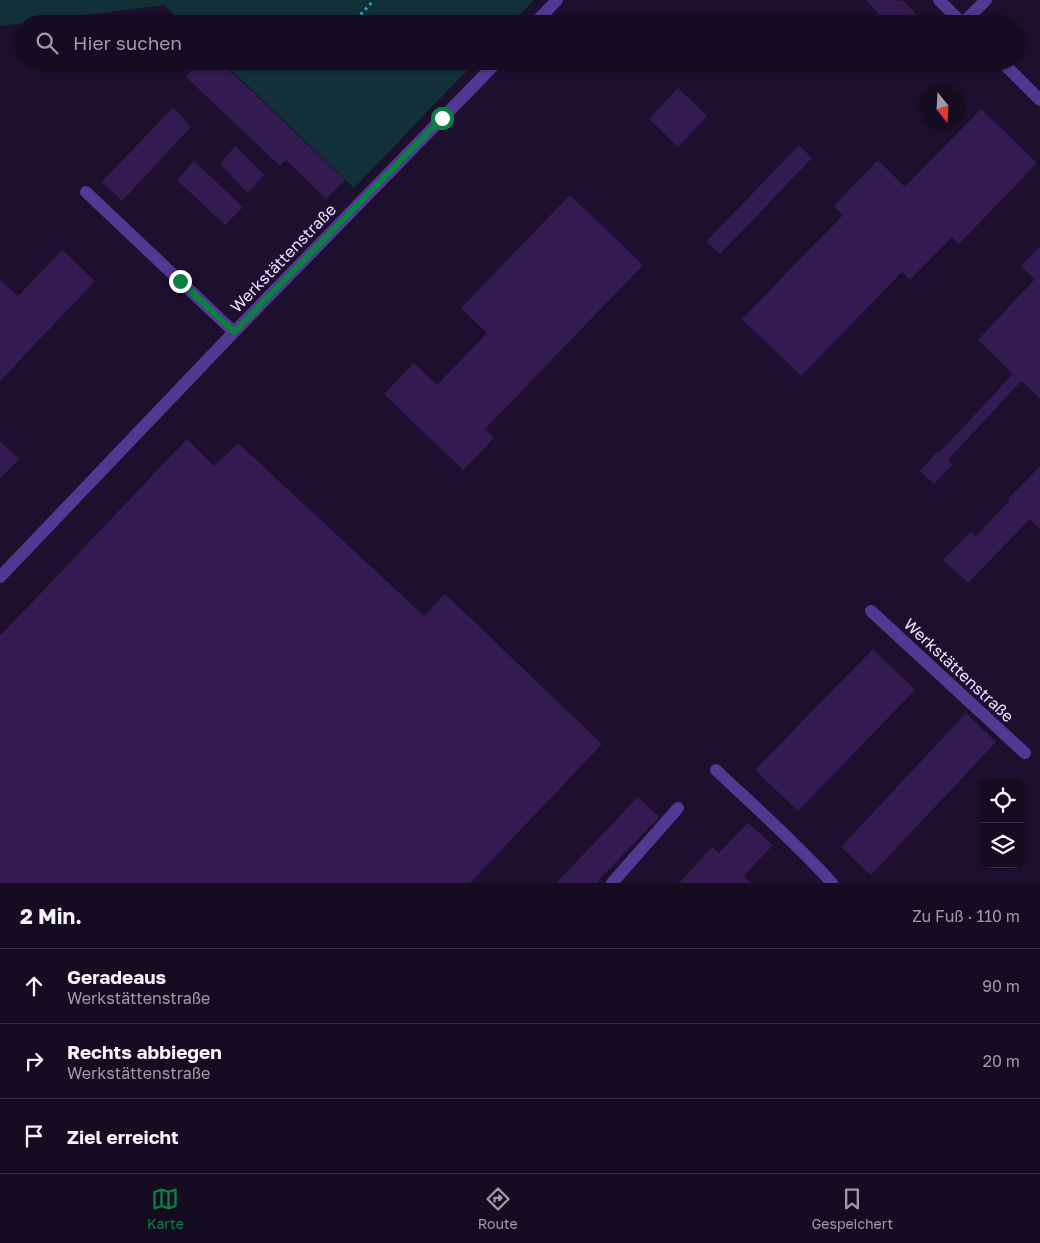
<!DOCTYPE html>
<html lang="de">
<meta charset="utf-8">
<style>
body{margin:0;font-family:"Golos Text",sans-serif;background:#1f152a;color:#f1f3f6}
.controls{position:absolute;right:15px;bottom:15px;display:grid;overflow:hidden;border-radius:10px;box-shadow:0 1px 4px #0004}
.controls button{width:45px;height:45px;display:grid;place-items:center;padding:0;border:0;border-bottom:1px solid #352c40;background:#160c22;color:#f1f3f6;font:25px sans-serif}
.compass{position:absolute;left:920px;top:85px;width:45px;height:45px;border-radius:50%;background:#160c22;box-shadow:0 1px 4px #0004;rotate:162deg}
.stop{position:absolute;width:15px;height:15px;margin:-11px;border:4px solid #0b8043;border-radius:50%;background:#fff}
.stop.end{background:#0b8043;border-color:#fff;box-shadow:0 1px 5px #0008}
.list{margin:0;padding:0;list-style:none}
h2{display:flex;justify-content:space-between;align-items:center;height:65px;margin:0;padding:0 20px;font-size:21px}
h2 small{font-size:16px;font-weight:400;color:#9e9ba5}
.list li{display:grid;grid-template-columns:32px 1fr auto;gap:15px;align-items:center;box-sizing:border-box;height:75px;padding:0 20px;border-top:1px solid #352c40}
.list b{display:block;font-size:19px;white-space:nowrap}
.list p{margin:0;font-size:16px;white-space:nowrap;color:#9e9ba5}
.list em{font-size:16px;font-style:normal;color:#9e9ba5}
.icon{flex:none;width:28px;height:28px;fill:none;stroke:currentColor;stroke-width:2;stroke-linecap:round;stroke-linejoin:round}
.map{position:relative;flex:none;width:1040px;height:883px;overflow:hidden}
.search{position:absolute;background:#160c22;box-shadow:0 1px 4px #0004;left:15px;right:15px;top:15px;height:55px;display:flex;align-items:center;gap:12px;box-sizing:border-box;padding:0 18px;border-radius:28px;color:#9e9ba5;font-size:19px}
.sheet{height:290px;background:#160c22}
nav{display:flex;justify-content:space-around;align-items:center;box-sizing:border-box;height:70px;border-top:1px solid #352c40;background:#160c22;font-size:14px;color:#9e9ba5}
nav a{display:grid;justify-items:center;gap:2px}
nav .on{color:#0b8043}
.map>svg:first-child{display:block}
</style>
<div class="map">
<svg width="1040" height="883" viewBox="0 0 1040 883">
<rect width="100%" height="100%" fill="#1d102e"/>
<!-- green -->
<path fill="#123038" d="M0 0H534L511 24H183L164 5 0 26Z
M222 61H476L354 188Z"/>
<!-- building -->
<path fill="#331a50" d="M866 0H896L897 1 903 0 926 24H880L877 20 881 16Z
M200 61H220L345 180 326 199 286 160 280 166 186 77Z
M678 88 707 116 678 147 649 119Z
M173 107 191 127 122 201 102 182Z
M981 109 1037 163 959 244 952 237 910 280 902 272 801 376 742 319 843 215 834 206 878 160 905 187Z
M799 145 812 158 720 254 706 242Z
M235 146 264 175 248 193 220 164Z
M194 161 243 207 225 225 177 180Z
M570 195 643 265 485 429 494 438 463 470 384 394 414 363 437 385 487 333 461 308Z
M1040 246V398L1021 381 948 460 953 464 934 484 920 471 938 451 940 452 1013 374 978 340 1035 279 1021 266Z
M62 250 95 281 0 381V280L18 296Z
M187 439 214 466 238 443 424 616 445 594 602 744 470 883H0V636Z
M0 441 19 459 0 479Z
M1040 466V529L1030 519 968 583 943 560 971 531 976 536 1010 500 1008 499Z
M873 649 915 690 798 811 755 770Z
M966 713 996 742 871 875 841 847Z
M638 797 659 817 596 883H556Z
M748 823 773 845 744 876 751 883H679L712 847 719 853Z"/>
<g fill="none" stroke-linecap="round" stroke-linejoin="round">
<!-- path -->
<path stroke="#28a8c8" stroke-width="3" stroke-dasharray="2.5 4" stroke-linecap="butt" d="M352 24 374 0
M313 66 317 61"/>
<!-- service -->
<path stroke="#523890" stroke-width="12" d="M939 0 963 24
M963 23 986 0
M534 24 557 0
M1001 61 1040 100
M86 192 234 332 498 61
M0 577 234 332
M716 770C755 807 796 843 832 883
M612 883 678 808"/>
<!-- minor -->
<path stroke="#523890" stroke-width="12" d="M871 611 1025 753"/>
</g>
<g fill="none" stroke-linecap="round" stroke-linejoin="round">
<!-- route -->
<path stroke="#0b8043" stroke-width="6" d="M180 281 234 332 442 118"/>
</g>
<g text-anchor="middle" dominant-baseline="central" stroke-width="5" stroke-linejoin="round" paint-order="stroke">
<!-- street labels -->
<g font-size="16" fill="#eaddff" stroke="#1d102e">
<text transform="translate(283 258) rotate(-46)">Werkstättenstraße</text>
<text transform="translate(959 670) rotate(43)">Werkstättenstraße</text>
</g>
</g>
</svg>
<div class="controls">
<button><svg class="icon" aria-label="locate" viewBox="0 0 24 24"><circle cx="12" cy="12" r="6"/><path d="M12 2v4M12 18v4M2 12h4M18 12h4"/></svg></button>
<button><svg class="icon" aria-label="layers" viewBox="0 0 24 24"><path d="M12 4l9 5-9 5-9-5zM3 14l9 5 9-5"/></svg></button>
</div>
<svg class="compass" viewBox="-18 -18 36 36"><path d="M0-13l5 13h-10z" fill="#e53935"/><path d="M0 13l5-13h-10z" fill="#9e9ba5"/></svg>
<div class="stop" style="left:442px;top:118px"></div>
<div class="stop end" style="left:180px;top:281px"></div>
<div class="search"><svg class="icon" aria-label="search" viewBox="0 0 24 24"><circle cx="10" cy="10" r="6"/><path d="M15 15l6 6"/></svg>Hier suchen</div>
</div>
<section class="sheet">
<h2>2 Min.<small>Zu Fuß · 110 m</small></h2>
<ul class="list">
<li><svg class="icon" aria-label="ahead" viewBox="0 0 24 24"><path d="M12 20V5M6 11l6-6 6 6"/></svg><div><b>Geradeaus</b><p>Werkstättenstraße</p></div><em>90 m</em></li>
<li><svg class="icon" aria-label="right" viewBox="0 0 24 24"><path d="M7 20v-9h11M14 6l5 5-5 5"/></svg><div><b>Rechts abbiegen</b><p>Werkstättenstraße</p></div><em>20 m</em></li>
<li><svg class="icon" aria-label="arrive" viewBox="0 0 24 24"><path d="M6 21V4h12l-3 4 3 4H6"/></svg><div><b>Ziel erreicht</b></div></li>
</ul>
</section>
<nav>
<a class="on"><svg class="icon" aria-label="map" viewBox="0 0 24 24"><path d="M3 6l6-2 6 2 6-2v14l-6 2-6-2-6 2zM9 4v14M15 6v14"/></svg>Karte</a>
<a><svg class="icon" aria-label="directions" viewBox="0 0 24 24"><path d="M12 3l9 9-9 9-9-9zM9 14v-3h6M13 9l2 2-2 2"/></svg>Route</a>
<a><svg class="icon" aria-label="saved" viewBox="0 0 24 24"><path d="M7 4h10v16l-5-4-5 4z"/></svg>Gespeichert</a>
</nav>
